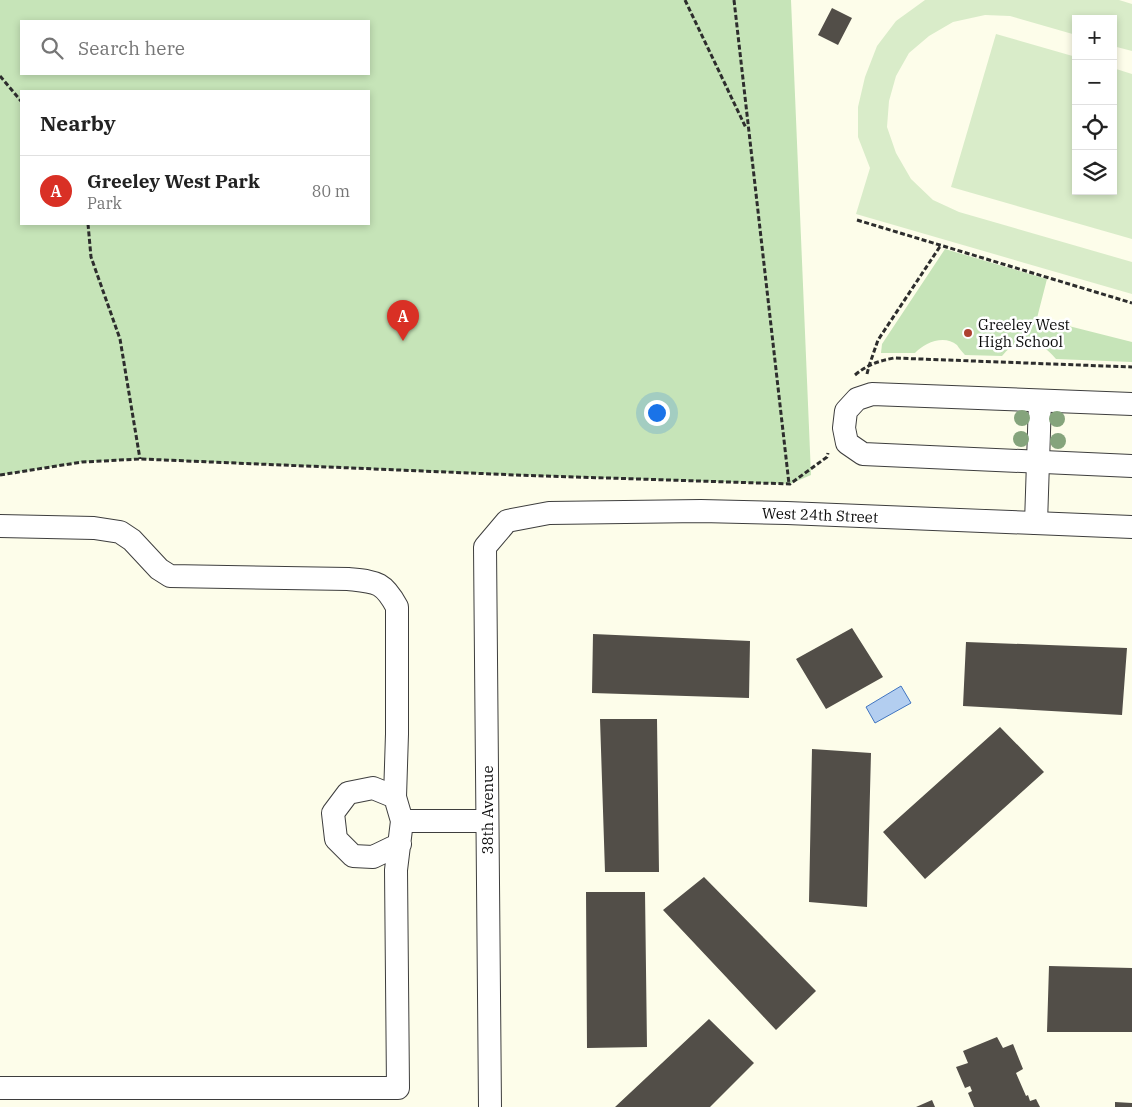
<!DOCTYPE html>
<meta charset="utf-8">
<style>
body{margin:0;font-family:"IBM Plex Serif",serif;background:#f2f2f2;color:#222}
.controls{position:absolute;right:15px;top:15px;display:grid;overflow:hidden;border-radius:0px;box-shadow:0 2px 8px #0003}
.controls button{width:45px;height:45px;display:grid;place-items:center;padding:0;border:0;border-bottom:1px solid #e0e0e0;background:#fff;color:#222;font:25px sans-serif}
.you{position:absolute;left:656px;top:412px;width:18px;height:18px;margin:-12px;border:4px solid #fff;border-radius:50%;background:#1a73e8;box-shadow:0 0 0 8px #1a73e833}
.badge{display:grid;place-items:center;width:32px;height:32px;border-radius:50%;background:#d93025;color:#fff;font-size:16px;font-weight:700}
.pin{position:absolute;translate:-50% -41px;filter:drop-shadow(0 1px 2px #0008)}
.pin::after{content:'';position:absolute;top:26px;width:18px;height:15px;background:inherit;clip-path:polygon(0 0,100% 0,50% 100%)}
.list{margin:0;padding:0;list-style:none}
h2{display:flex;justify-content:space-between;align-items:center;height:65px;margin:0;padding:0 20px;font-size:21px}
h2 small{font-size:16px;font-weight:400;color:#767676}
.list li{display:grid;grid-template-columns:32px 1fr auto;gap:15px;align-items:center;box-sizing:border-box;height:70px;padding:0 20px;border-top:1px solid #e0e0e0}
.list b{display:block;font-size:19px;white-space:nowrap}
.list p{margin:0;font-size:16px;white-space:nowrap;color:#767676}
.list em{font-size:16px;font-style:normal;color:#767676}
.icon{flex:none;width:28px;height:28px;fill:none;stroke:currentColor;stroke-width:2;stroke-linecap:round;stroke-linejoin:round}
.map{position:relative;flex:none;width:1132px;height:1107px;overflow:hidden}
.search{position:absolute;background:#fff;box-shadow:0 2px 8px #0003;left:20px;top:20px;width:350px;height:55px;display:flex;align-items:center;gap:12px;box-sizing:border-box;padding:0 18px;border-radius:0px;color:#767676;font-size:19px}
.panel{position:absolute;background:#fff;box-shadow:0 2px 8px #0003;left:20px;top:90px;width:350px;height:135px;border-radius:0px}
.map>svg:first-child{display:block}
</style>
<div class="map">
<svg width="1132" height="1107" viewBox="0 0 1132 1107">
<rect width="100%" height="100%" fill="#fdfdea"/>
<!-- green -->
<path fill="#c6e4b8" fill-rule="evenodd" d="M0 0H791L811 475 790 484 516 475 141 459 82 462 0 475ZM21 21H369V74H21ZM21 91H369V224H21Z
M945 249 1047 279 1037 318 1132 342V362L1056 359C1039 339 1020 333 1002 356L965 355C962 352 959 348 957 345 944 334 924 343 915 353H881L882 344Z"/>
<!-- pitch -->
<path fill="#d9ecc9" d="M925 0H1119L1132 4V51L1113 46V19H1076V35L1010 16 985 15 953 22 929 36 909 53 896 76 889 101 887 127 896 153 911 179 933 200 959 212 1132 262V294L856 214 870 168 858 137V107L865 77 877 46 896 21Z
M996 34 1076 57V191H1113V68L1132 74V239L951 187Z"/>
<!-- water -->
<path fill="#b3cef0" stroke="#4175c1" d="M901 686 911 703 875 723 866 707Z"/>
<!-- building -->
<path fill="#524e48" d="M832 8 852 18 838 45 818 35Z
M852 628 883 677 826 709 796 659Z
M593 634 750 641 749 698 592 693Z
M966 642 1127 648 1122 715 963 706Z
M600 719H657L659 872H605Z
M1000 727 1044 772 925 879 883 832Z
M812 749 871 753 867 907 809 902Z
M704 877 816 991 776 1030 663 910Z
M586 892H645L647 1047 587 1048Z
M1049 966 1132 968V1032H1047Z
M709 1019 754 1063 710 1107H615Z
M997 1037 1003 1048 1013 1044 1023 1069 1016 1073 1026 1096 1028 1095 1030 1101 1036 1099 1040 1107H974L968 1093 972 1091 970 1086 965 1088 956 1067 968 1063 963 1051Z
M932 1100 935 1107H916Z
M1115 1102 1132 1103V1107H1115Z"/>
<g fill="none" stroke-linecap="round" stroke-linejoin="round">
<!-- minor casing -->
<g stroke="#3e3e3e" stroke-width="24">
<g id="minor">
<path d="M1132 404 872 394 857 399 846 411 844 428 847 443 863 454 1132 466"/>
<path d="M1036 523 1040 401"/>
<path d="M0 526 94 528 120 532 132 540 159 569 170 576 348 579C376 582 383 581 397 607V734L395 797"/>
<path d="M402 821H487"/>
<path d="M0 1088H398L396 870 402 821 395 797 373 788 348 793 333 813 336 839 353 856 373 857 400 844"/>
<path id="s1" d="M490 1107 485 547 507 521 549 513 701 511 787 513 1132 527"/>
</g>
</g>
<!-- path -->
<path stroke="#2d2d2d" stroke-width="3" stroke-dasharray="5 2.5" stroke-linecap="butt" d="M685 0 746 128
M734 0 789 484
M0 76 21 101
M857 220 1132 303
M88 224 91 257 120 339 140 459
M867 374 869 366 878 340 941 245
M855 375C867 365 878 361 894 358L1132 367
M0 475 82 462 141 459 516 475 790 484 827 457 828 453"/>
<!-- minor -->
<use href="#minor" stroke="#fff" stroke-width="22"/>
</g>
<!-- trees -->
<g fill="#85a47c">
<circle cx="1022" cy="418" r="8"/>
<circle cx="1057" cy="419" r="8"/>
<circle cx="1021" cy="439" r="8"/>
<circle cx="1058" cy="441" r="8"/>
</g>
<!-- markers -->
<circle fill="#ae4230" stroke="#fff" stroke-width="2" cx="968" cy="333" r="5"/>
<g text-anchor="middle" dominant-baseline="central" stroke-width="5" stroke-linejoin="round" paint-order="stroke">
<!-- poi labels -->
<g font-size="15" fill="#0b0b0b" stroke="#fff" text-anchor="start">
<text x="978" y="324">Greeley West<tspan x="978" dy="17">High School</tspan></text>
</g>
<!-- street labels -->
<g font-size="15" fill="#0b0b0b" stroke="#fff">
<text stroke="none"><textPath href="#s1" startOffset="908">West 24th Street</textPath></text>
<text transform="translate(487 810) rotate(-90)">38th Avenue</text>
</g>
</g>
</svg>
<div class="controls">
<button>+</button>
<button>−</button>
<button><svg class="icon" aria-label="locate" viewBox="0 0 24 24"><circle cx="12" cy="12" r="6"/><path d="M12 2v4M12 18v4M2 12h4M18 12h4"/></svg></button>
<button><svg class="icon" aria-label="layers" viewBox="0 0 24 24"><path d="M12 4l9 5-9 5-9-5zM3 14l9 5 9-5"/></svg></button>
</div>
<div class="you"></div>
<div class="pin badge" style="left:403px;top:341px">A</div>
<div class="search"><svg class="icon" aria-label="search" viewBox="0 0 24 24"><circle cx="10" cy="10" r="6"/><path d="M15 15l6 6"/></svg>Search here</div>
<section class="panel">
<h2>Nearby<small></small></h2>
<ul class="list">
<li><span class="badge">A</span><div><b>Greeley West Park</b><p>Park</p></div><em>80 m</em></li>
</ul>
</section>
</div>
